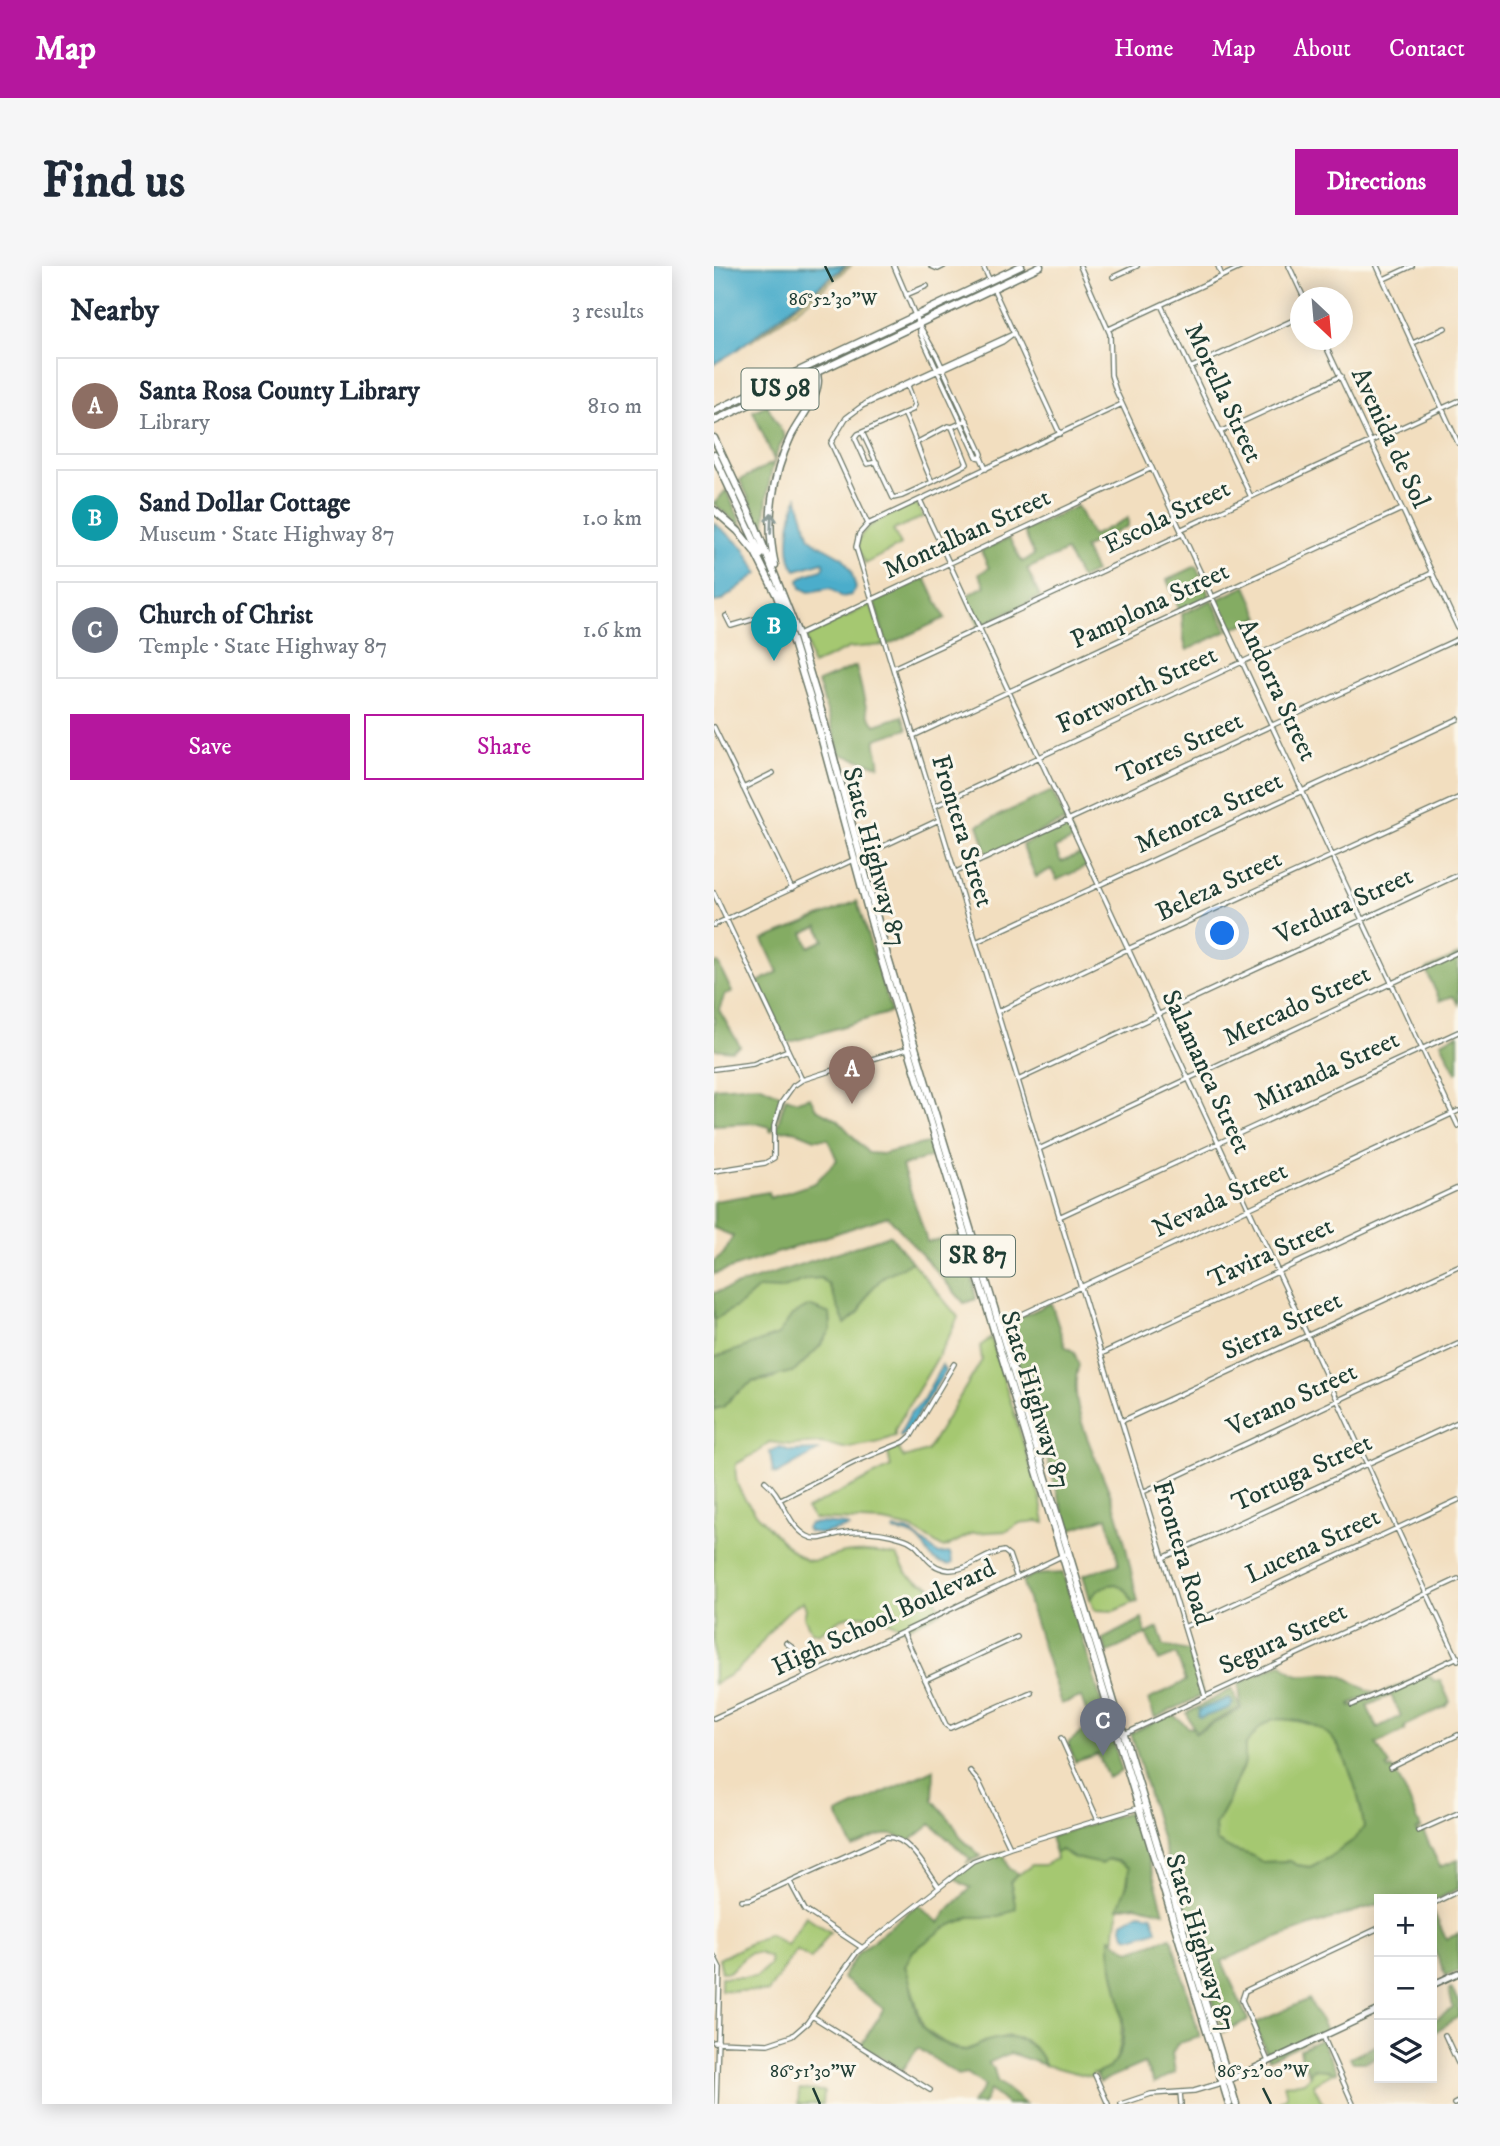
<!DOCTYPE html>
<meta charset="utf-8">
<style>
body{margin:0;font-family:"IM FELL DW Pica",serif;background:#f6f6f7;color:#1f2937}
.controls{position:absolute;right:21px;bottom:21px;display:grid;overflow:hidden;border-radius:0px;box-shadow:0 4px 18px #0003}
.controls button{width:63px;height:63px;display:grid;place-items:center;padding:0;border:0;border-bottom:2px solid #e0e1e3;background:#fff;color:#1f2937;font:35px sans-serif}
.compass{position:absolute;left:576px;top:21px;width:63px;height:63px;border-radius:50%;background:#fff;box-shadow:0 4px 18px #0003;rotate:154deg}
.you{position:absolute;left:509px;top:668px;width:24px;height:24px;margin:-18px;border:5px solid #fff;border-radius:50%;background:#1a73e8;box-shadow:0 0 0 10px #1a73e833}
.badge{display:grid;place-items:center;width:46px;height:46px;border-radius:50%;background:#b5179e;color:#fff;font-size:23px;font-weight:700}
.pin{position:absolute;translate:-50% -58px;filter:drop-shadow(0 2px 4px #0008)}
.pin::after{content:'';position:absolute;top:37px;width:24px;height:21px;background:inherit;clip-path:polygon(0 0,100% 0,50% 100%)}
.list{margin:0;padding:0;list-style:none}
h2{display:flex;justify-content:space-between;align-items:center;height:91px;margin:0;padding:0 28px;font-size:30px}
h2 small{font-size:23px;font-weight:400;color:#747a83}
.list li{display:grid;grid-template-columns:46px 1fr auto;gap:21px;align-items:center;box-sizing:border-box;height:98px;margin:0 14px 14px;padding:0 14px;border:2px solid #e0e1e3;border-radius:0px}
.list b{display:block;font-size:26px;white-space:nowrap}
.list p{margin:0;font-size:23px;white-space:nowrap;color:#747a83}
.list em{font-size:23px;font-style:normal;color:#747a83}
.actions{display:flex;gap:14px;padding:21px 28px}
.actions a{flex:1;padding:16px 0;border:2px solid #b5179e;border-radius:0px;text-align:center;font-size:24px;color:#b5179e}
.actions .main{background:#b5179e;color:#fff}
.icon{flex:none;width:38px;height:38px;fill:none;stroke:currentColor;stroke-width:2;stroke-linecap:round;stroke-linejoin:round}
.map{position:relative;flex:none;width:744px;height:1838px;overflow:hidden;border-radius:0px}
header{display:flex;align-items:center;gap:42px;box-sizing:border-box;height:98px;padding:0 35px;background:#b5179e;color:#fff}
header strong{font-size:33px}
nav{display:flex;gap:38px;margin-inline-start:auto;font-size:24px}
.intro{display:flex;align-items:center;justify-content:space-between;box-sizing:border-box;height:168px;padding:0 42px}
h1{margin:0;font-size:49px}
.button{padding:18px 32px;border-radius:0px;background:#b5179e;color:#fff;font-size:24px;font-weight:700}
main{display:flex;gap:42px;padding:0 42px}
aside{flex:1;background:#fff;border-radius:0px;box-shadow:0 4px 18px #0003}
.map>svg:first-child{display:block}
</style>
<header>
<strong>Map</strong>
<nav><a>Home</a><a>Map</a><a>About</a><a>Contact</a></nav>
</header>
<div class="intro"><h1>Find us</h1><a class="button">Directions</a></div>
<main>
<aside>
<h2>Nearby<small>3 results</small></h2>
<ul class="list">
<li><span class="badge" style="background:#8d6e63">A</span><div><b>Santa Rosa County Library</b><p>Library</p></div><em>810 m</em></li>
<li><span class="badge" style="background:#0f9aa8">B</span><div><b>Sand Dollar Cottage</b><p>Museum · State Highway 87</p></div><em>1.0 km</em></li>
<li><span class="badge" style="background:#6b7280">C</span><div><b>Church of Christ</b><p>Temple · State Highway 87</p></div><em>1.6 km</em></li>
</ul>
<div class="actions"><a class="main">Save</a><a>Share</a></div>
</aside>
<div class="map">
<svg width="744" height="1838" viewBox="0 0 744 1838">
<rect width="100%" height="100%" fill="#fbf7ec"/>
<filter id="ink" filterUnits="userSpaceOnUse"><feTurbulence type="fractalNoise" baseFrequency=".0143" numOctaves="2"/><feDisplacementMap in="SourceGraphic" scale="14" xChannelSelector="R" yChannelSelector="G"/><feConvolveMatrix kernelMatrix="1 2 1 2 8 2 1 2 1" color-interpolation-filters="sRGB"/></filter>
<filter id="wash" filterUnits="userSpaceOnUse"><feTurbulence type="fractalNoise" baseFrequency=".00686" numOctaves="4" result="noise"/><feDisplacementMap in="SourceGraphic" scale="28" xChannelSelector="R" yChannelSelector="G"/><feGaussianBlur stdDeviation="1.57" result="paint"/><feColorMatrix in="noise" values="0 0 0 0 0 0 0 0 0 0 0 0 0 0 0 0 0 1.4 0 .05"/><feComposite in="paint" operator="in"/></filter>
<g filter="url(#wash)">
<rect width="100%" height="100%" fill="#f2debf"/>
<!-- green -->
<path fill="#a5c871" stroke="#628252" stroke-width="2" d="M203 237 209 251 179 264 187 279 151 298C149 293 145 287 144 282 140 259 186 245 203 237Z
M157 338 170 379 135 382 98 399 92 371Z
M198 996 244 1051C228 1090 201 1126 181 1164V1170L162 1177 130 1182 107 1177 77 1179 55 1176 44 1186 22 1198C21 1206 21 1212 24 1220 31 1239 76 1287 92 1294 100 1297 112 1292 119 1290 140 1283 162 1286 183 1290 194 1310 194 1312 216 1320L227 1346 190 1363C174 1353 148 1345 129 1352 121 1355 112 1363 105 1368L97 1365 90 1351 92 1343 89 1335C58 1353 49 1381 24 1403 17 1409 8 1413 0 1418V1143L9 1141 18 1131 38 1116 59 1113 105 1081 117 1064 116 1048 78 1049 65 1069 0 1092V1054L28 1037 45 1021 66 1023 94 1013 107 1012 115 1019 131 1057 145 1046 155 1026 170 1010Z
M277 1072 326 1231 331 1257 324 1255 306 1257 293 1265 259 1267 230 1282 197 1262 170 1256 100 1253 92 1243 177 1201 174 1187 184 1182 190 1192 213 1185 268 1094 266 1080Z
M402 1318 413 1325 419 1337 400 1345 380 1344 376 1333C384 1323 390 1319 402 1318Z
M559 1453C579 1453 605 1456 619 1473 635 1494 647 1536 650 1561L641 1573 614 1592 596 1601 583 1599 576 1595 548 1596 537 1589 516 1583 502 1575 501 1559 514 1535 518 1522 531 1497V1480L546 1461Z
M347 1584C372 1599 393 1586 415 1602 414 1627 400 1648 401 1673L396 1672C400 1700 428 1810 379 1807L378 1811 331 1799 325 1788 311 1774 294 1770 274 1775 253 1784 246 1783 237 1781 210 1763 191 1700 199 1685 231 1662 255 1651H285L300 1631 296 1615 318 1599H330L342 1593 341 1587Z
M92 1650 116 1666 97 1693 82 1684 54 1726 7 1724V1711H42L56 1698 55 1691 45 1687H35L15 1706H8L5 1693 54 1668 73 1679Z
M608 1802 619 1807 599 1818 609 1838H567L566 1834 573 1830 570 1818C586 1816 593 1821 597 1803Z
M85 1824 110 1825 109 1838H84Z"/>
<!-- forest -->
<path fill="#84ac63" stroke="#52744c" stroke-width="2" fill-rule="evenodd" d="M53 139 71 171C55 194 51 240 51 267L26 214 61 196 39 145Z
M12 224 29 261V262L0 238Z
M363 240 378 270 414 252V260L370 282 381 306 367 313 352 285 313 303 326 331 265 360 252 330 271 320 265 308 275 302 267 285 295 272 308 296 320 289 310 265Z
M482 300 496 331 466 345 453 314Z
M211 312 231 352 173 379 160 336Z
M532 320 546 351 516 364 502 334Z
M498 334 513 365 473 384C467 372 470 361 468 348Z
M142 400 154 449 161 459 188 450 193 463 162 473C160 483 167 491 165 500L126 488 104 416Z
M338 525 352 554 274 589 264 559Z
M353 557 361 573 341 582 347 596 367 588 373 600 343 614 337 603 322 611 308 579Z
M143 635 177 746 73 777 44 716 64 706 49 674ZM104 660 110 674 95 681 89 667Z
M744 689V738L739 730 726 735 712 704Z
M4 697 18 726 11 728 5 744 26 780 17 785 0 783V698Z
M744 768V806L742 807 727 776Z
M45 819 69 830 58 865H56V861L41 857 0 859V822Z
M72 831 83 835 96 831 102 843 124 854 154 887 168 888 217 876 221 889 188 900C196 926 206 950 213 976L246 970 259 1015 262 1033 250 1037 174 950 0 1008V995L10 987 19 970 0 962V935L55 926 56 932 101 917 123 894 114 873H101L79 864 62 865Z
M176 969 198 996 170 1010 155 1026 145 1046 131 1058 115 1019 107 1012 94 1013 66 1023 45 1022 28 1037 0 1054V1027Z
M337 1037 351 1080 360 1086 365 1099C350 1143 390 1203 403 1247 412 1276 417 1307 424 1336L419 1337 413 1325 402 1318C390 1319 384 1323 376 1333L369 1309 405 1298 393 1251 355 1264 292 1058Z
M95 1040 116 1048 117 1064 105 1081 81 1105 38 1116 18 1131 9 1141 0 1143V1092L64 1069 78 1049Z
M349 1307 408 1505 394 1512 384 1488 361 1496 354 1477 377 1459 367 1431 347 1438 308 1315 319 1309Z
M428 1353 432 1368 444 1362 450 1380 475 1385 489 1429 441 1452 434 1434 472 1415 462 1388 445 1395 432 1368 393 1387 389 1373Z
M568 1397C585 1419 599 1404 621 1408 639 1411 647 1425 661 1426L636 1438 637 1441 713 1407 720 1415 726 1414 736 1436 731 1441 690 1460 691 1464 662 1478 676 1499 673 1501 675 1504 678 1502C691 1520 698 1542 707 1562L702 1564 703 1567 709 1565 726 1601 744 1594V1623L718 1636V1633H665V1638C611 1654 559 1672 508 1695L534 1754 509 1766 454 1595 417 1467 458 1448 475 1462 478 1461 482 1467 527 1443 525 1417ZM677 1429 687 1450 663 1462 653 1440ZM559 1453C579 1453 605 1456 619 1473 635 1493 647 1536 650 1561L641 1573 614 1592 596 1601 583 1599 576 1595 548 1596 537 1589 516 1583 502 1575 501 1559 514 1535 518 1522 531 1497V1480L546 1461Z
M518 1423 526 1442 481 1466 473 1447Z
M220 1503 219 1534 239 1557 247 1572 267 1590 252 1597 256 1594 255 1592 217 1558 195 1576C176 1561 158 1572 139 1582L123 1548Z
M420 1544 450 1646 421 1639 404 1642 414 1616 415 1602 406 1596 394 1593 388 1598 360 1592 347 1584 341 1587 336 1571Z
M289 1586 295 1602 305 1608 296 1616 302 1642 285 1651H255L231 1662 199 1685 191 1700C198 1716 201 1751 210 1763 216 1771 242 1786 253 1784 260 1782 267 1777 273 1775 298 1767 321 1773 331 1799L296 1787 274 1797 280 1803 283 1815 311 1838H293L276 1824 269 1838H257L271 1820 253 1807 244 1809 204 1782 188 1804 147 1779 170 1743 128 1712 144 1687 204 1638 225 1657 234 1644 257 1622 247 1617 240 1611 260 1597Z
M718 1643 732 1673 744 1668V1705L732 1710 718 1679Z
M457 1671 486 1771 464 1777 458 1787 461 1807 440 1817 430 1797 386 1816 382 1808C386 1805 393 1804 397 1800 427 1770 393 1708 396 1672L416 1685Z
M737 1722 744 1735V1751L718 1768V1756L739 1742 735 1723Z
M595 1733 613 1766 555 1793 540 1758Z
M607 1773 623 1806 619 1807 615 1804 598 1803 596 1809 588 1794 586 1783Z
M665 1778V1790L651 1796H639L636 1792Z"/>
<!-- sand -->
<path fill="#eeda9e" stroke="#868c69" stroke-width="2" d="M137 0 84 43 36 76 132 1Z"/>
<!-- water -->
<path fill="#4cadcb" stroke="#367580" stroke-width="2" d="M0 0H131L20 86 0 98Z
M83 231 96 272 104 278 129 292 137 305 142 322 137 329 128 331 116 322 95 326 87 322 85 314 94 308 108 304 111 300 109 296 82 304C69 289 77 249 83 231Z
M0 257 30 282 44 307 7 335 0 336Z
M228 1099 231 1105 193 1166 187 1171 186 1169 196 1147 208 1136Z
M65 1181 76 1185 106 1184 63 1208 59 1206 56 1186Z
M105 1257 132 1259 135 1261 106 1268 94 1265 92 1262 95 1258Z
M181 1263 196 1266 225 1288 236 1287 239 1297 236 1299C207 1293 219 1285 202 1272 196 1267 187 1267 180 1265Z
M515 1432 519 1437 516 1442 486 1452 484 1450 485 1444Z
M425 1647 438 1649 443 1664 421 1671 412 1670 408 1662 409 1656Z"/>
</g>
<g filter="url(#ink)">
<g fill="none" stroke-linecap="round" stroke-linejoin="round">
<!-- minor casing -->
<g stroke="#697565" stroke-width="6">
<path id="minor" d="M180 0 206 61V67L263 191 267 192 272 203
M217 0 224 3 230 0
M269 0 276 15
M366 0 396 68 397 109 402 125 744 860
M504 0 508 10
M575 0 590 32
M663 0 744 177
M399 11 423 0
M670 13 698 0
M279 22 346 168
M192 29 213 20
M447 39 537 231
M207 62 223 90 268 188 267 192
M395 63 530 0
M609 74 744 362
M699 77 731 62
M476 102 586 51
M151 138 164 130 297 69
M408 138 154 258 145 268 142 281 491 1430
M190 147C201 170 207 193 218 216L253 198 238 161 253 154
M506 166 627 110
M149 168 179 232 188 230 218 216
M204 176 234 160 238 161
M163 196 153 198 141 172 144 168 198 144 201 139 194 120
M206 234 744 1394
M154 258 117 177 132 152 148 140 288 76 300 67
M12 350 17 360 68 345
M85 368 438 202
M179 402 466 269 468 263 744 135
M0 461 78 623
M199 470 688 243
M29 522 59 507
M221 540 718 307
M148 590 225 554
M242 606 744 373
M0 627 88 814
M0 659 141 593
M262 676 744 453
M283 746 414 683 744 532
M0 803 39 798 74 784
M304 814 744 609
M325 883 744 686
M0 905 51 897 60 892V860L67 837 79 820 88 814 113 806 193 783
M345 951 744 766
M285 1059 744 845
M387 1088 744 922
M408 1155 744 1000
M51 1215C69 1229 72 1258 93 1270 103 1276 114 1270 124 1268 146 1263 167 1266 188 1272 211 1278 208 1301 235 1304 255 1305 271 1287 290 1285L295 1289 303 1312
M429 1226 744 1078
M65 1234 141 1196 190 1176 197 1170 240 1098
M449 1292 744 1156
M470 1361 744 1234
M189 1366 232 1459 236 1462 317 1426
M72 1377 79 1382 92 1410
M211 1414 303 1371
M638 1439 744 1391
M0 1452 189 1366 354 1287
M403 1460 408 1468 415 1466 744 1313
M347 1472 384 1554
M676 1502 744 1469
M256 1505 265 1516 296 1581
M704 1565 744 1547
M76 1616 91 1644 147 1681
M28 1634 37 1633 173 1571C196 1571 212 1604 224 1620
M718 1638 744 1625
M0 1690 6 1702 2 1838
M98 1750 216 1824
M731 1769 744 1797
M609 1770 639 1838
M0 1776 54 1778 78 1770 93 1757 143 1686 259 1595 296 1581 431 1540
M554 1795 528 1734 531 1725 665 1662
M381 1809 394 1838
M466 1826 467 1838
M407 1838 437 1828 480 1825 507 1817
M740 1838 744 1836"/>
</g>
<!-- major casing -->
<g stroke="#697565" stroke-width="8">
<path id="major" d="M718 1719 744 1707
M513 1815 665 1744"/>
</g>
<!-- highway casing -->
<g stroke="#697565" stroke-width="9">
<path id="highway" d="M0 145 307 0
M0 155 326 0
M0 172 41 259 84 368 107 444 173 689 522 1838
M0 189 47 289
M0 244 24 265 41 286 63 330 77 370 100 445 167 692 515 1838
M61 299C51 255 58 210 77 170 86 152 111 124 102 106"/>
</g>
<!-- minor -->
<use href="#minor" stroke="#fff" stroke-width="3.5"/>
<!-- major -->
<use href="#major" stroke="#fff" stroke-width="5"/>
<!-- highway -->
<use href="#highway" stroke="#fff" stroke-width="6"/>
</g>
<!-- one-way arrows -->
<defs><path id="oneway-shaft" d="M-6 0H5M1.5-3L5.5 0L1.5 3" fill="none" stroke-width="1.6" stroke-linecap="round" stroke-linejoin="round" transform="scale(1.75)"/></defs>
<use stroke="#8f9e9a" href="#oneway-shaft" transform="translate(57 257) rotate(-88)"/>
</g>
<!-- ticks -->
<path fill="none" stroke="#1f3d34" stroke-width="2.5" d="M111 0 119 16M99 1822 106 1838M549 1822 557 1838"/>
<g text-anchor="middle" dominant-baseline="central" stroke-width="6" stroke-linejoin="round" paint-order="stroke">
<!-- shield labels -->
<g fill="#fbf7ec" stroke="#61756b" stroke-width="2">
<rect x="27.5" y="102.5" width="77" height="41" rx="5"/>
<rect x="227" y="969.5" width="74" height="41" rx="5"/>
</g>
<g font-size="24" font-weight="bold" fill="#1f3d34">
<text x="66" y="123">US 98</text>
<text x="264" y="990">SR 87</text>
</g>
<!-- street labels -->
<g font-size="26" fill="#1f3d34" stroke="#fbf7ec">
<text transform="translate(509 127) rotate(65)">Morella Street</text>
<text transform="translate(676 172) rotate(65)">Avenida de Sol</text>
<text transform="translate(453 251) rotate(-26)">Escola Street</text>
<text transform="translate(253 268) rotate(-25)">Montalban Street</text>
<text transform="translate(436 340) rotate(-25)">Pamplona Street</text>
<text transform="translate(423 424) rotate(-25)">Fortworth Street</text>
<text transform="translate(563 424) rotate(65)">Andorra Street</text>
<text transform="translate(466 482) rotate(-25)">Torres Street</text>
<text transform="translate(495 547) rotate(-25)">Menorca Street</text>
<text transform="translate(248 565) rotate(73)">Frontera Street</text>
<text transform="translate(160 591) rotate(75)">State Highway 87</text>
<text transform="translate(505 620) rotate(-25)">Beleza Street</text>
<text transform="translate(630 640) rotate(-25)">Verdura Street</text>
<text transform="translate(583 740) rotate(-25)">Mercado Street</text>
<text transform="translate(613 805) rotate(-25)">Miranda Street</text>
<text transform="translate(492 806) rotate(65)">Salamanca Street</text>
<text transform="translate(506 934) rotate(-25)">Nevada Street</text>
<text transform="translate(557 987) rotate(-25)">Tavira Street</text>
<text transform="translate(568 1060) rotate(-25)">Sierra Street</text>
<text transform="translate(321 1134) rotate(73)">State Highway 87</text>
<text transform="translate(578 1134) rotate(-25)">Verano Street</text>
<text transform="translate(588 1207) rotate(-25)">Tortuga Street</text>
<text transform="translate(599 1280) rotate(-25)">Lucena Street</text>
<text transform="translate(468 1287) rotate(73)">Frontera Road</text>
<text transform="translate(170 1352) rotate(-25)">High School Boulevard</text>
<text transform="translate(569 1373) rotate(-25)">Segura Street</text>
<text transform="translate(486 1677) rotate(73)">State Highway 87</text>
</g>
</g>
<g font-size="18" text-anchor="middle" fill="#1f3d34" stroke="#fbf7ec" stroke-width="6" stroke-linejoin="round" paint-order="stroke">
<text x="119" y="39">86°52'30"W</text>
<text x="99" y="1811">86°51'30"W</text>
<text x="549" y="1811">86°52'00"W</text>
</g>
</svg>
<div class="controls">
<button>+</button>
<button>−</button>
<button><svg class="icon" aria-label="layers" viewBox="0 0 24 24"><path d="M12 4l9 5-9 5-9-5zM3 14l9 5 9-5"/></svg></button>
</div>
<svg class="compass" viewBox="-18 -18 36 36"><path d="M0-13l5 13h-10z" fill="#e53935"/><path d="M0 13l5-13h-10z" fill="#747a83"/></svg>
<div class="you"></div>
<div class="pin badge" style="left:138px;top:838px;background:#8d6e63">A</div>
<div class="pin badge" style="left:60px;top:395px;background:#0f9aa8">B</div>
<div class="pin badge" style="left:389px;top:1490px;background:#6b7280">C</div>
</div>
</main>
